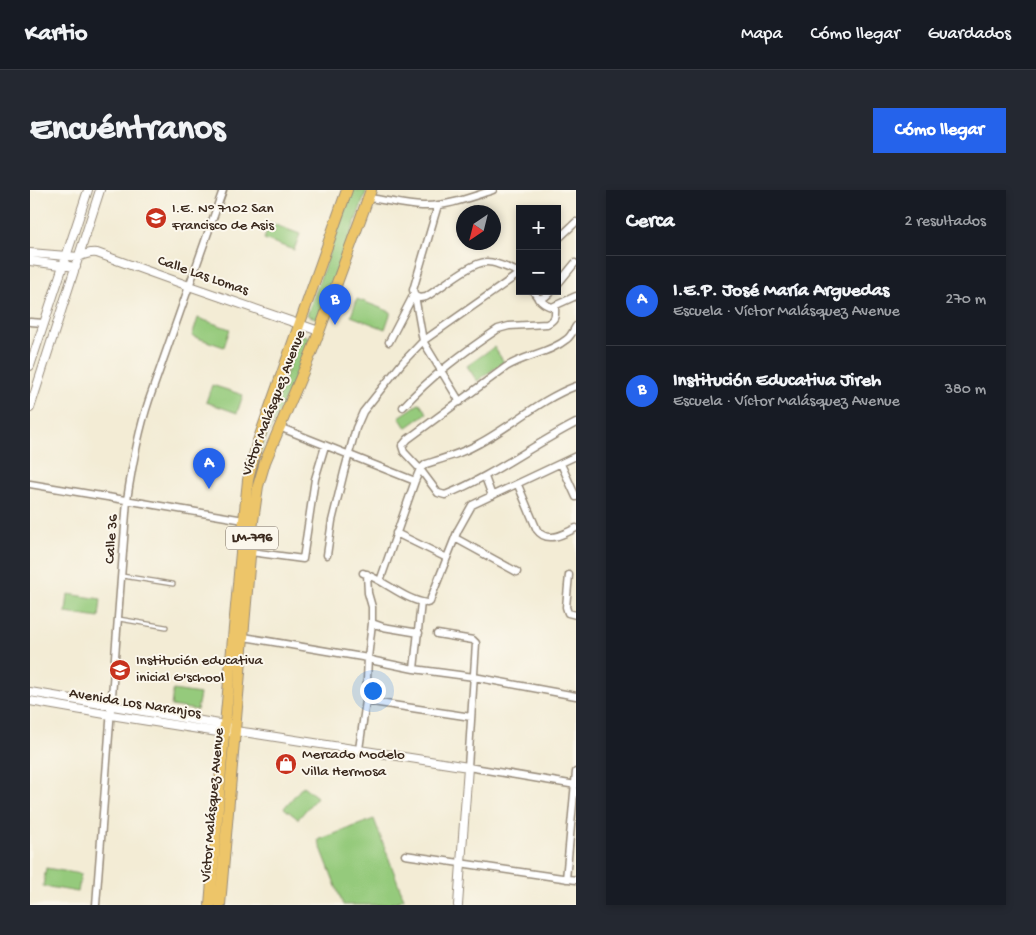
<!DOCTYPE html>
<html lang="es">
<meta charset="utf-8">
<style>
body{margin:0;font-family:"Gochi Hand",sans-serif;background:#242831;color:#f1f3f6}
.controls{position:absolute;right:15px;top:15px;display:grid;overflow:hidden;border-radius:0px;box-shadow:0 2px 8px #0003}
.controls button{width:45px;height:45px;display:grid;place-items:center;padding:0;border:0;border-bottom:1px solid #363941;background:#171b24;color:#f1f3f6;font:25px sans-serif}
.compass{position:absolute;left:426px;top:15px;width:45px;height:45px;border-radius:50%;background:#171b24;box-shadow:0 2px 8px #0003;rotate:215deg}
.you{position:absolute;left:342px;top:500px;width:18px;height:18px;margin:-12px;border:4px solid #fff;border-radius:50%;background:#1a73e8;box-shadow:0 0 0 8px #1a73e833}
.badge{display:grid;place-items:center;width:32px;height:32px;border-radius:50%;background:#2563eb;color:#fff;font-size:16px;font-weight:700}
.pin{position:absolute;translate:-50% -41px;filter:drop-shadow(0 1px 2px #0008)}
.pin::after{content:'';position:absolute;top:26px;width:18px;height:15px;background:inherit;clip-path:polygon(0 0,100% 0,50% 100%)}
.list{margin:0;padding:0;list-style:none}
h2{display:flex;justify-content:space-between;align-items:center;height:65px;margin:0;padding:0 20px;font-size:21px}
h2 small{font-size:16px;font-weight:400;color:#9ea1a6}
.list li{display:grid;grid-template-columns:32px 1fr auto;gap:15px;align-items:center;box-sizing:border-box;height:90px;padding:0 20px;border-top:1px solid #363941}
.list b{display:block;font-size:19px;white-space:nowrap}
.list p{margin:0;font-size:16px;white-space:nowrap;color:#9ea1a6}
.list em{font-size:16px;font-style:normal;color:#9ea1a6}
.map{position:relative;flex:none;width:546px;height:715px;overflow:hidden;border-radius:0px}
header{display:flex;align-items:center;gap:30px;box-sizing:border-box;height:70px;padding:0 25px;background:#171b24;border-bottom:1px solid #363941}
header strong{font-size:24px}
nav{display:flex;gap:28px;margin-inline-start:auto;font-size:18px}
.intro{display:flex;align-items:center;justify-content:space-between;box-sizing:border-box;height:120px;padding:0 30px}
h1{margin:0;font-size:35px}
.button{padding:12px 22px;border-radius:0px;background:#2563eb;color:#fff;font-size:18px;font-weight:700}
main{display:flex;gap:30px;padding:0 30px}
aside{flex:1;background:#171b24;border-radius:0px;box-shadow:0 2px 8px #0003}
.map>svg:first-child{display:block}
</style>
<header>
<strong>Kartio</strong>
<nav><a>Mapa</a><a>Cómo llegar</a><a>Guardados</a></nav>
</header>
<div class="intro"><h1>Encuéntranos</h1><a class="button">Cómo llegar</a></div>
<main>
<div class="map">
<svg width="546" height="715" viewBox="0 0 546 715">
<rect width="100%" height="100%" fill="#fbf7ec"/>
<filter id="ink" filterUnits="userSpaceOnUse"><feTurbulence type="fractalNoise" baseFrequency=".02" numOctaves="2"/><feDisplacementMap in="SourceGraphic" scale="10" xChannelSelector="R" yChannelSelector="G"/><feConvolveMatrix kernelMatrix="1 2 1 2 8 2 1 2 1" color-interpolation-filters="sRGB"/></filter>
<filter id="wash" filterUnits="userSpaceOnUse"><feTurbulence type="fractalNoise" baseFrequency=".0096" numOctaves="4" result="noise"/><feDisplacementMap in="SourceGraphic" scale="20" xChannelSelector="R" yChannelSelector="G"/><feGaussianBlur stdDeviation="1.12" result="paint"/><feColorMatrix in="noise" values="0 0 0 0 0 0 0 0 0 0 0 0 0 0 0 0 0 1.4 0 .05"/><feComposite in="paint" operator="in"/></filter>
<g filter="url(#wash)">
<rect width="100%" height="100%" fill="#f3ecd5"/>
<!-- green -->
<path fill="#95ca7b" stroke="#687a4c" d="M322 0H337L323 38 288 129 277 125Z
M240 33 270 44 264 60 234 49Z
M327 109 361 122 355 139 321 126Z
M168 128 200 139 194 157 162 146Z
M272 145H274L281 148 258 203 237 248 226 279 222 297 227 265 270 146Z
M464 157 474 172 447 191 437 176Z
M182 195 213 205 207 223 176 212Z
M390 213 397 223 376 238 369 227Z
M38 404 71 409 69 428 36 423Z
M143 500 170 504 167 520 141 516Z
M273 596 287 607 268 629 254 618Z
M344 629 374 709 358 715H313L288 650Z
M16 678 51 684 48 702 13 696Z"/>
</g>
<g filter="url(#ink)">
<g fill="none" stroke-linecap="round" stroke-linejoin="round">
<!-- service casing -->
<g stroke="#978b7a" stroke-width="5.5">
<path id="service" d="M92 386 143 394
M89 429 136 437"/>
</g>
<!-- minor casing -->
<g stroke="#978b7a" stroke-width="9">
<path id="minor" d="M338 8C356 10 374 15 392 16 416 17 441 7 463 0
M408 15 383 100 385 106 390 108 396 107C411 98 440 72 457 72 466 72 481 79 490 83
M527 50 546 32
M527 95 545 73
M503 101C508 109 513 115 522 117L546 106
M385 106 393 151 430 212
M508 109 515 107 522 101
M0 132 14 133
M546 136C543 141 541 146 537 149 520 163 495 165 476 177L378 249 372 256 374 262 390 279 408 303 415 305C461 287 501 256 546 233
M359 152 384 104
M373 217C401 186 434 162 468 139L479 136 517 134C527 129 525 125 525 116
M249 237 385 291
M531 274 546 307
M455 287 462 306
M0 294 214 330
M488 295 507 340C517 354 534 344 546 338
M366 343 417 368
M425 348 487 382
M221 362 273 369 285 289 295 256
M297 365 302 331 314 282 326 238 333 222 372 173 393 151 490 83
M333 383C354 390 376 411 397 413L400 412 401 408 428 340 442 315 546 266
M539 385 536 417 538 423 546 425
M350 391 385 291 390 279 396 274C415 268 433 263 450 253 483 235 511 209 546 196
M342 433 353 437 389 443
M407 444 443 450 446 453 438 577 546 595
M214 447 338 468 345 471 384 479 444 487 546 506
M384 479 391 412
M336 511 441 527
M329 559 336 511 338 468 342 433V417L338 403 337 384
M375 665 546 690
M536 689 546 582
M66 715 97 310C102 276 108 243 119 210L193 0"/>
</g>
<!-- tertiary casing -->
<g stroke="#978b7a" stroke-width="10">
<path id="tertiary" d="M0 63 49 67C55 64 60 62 67 63L159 96 289 141
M0 71 46 77
M0 176 58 0
M0 218 70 0
M0 502 195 535 199 537
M0 511 81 525 194 543 205 541 220 543 438 577 428 715"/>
</g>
<!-- primary casing -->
<g stroke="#978b7a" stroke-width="12">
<path id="primary" d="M180 715 193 556 214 330 218 290 227 254 317 0
M190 715 223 331 228 296 235 272 282 161 341 0"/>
</g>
<!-- service -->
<use href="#service" stroke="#fff" stroke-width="3"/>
<!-- minor -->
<use href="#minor" stroke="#fff" stroke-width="6"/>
<!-- tertiary -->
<use href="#tertiary" stroke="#fff" stroke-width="8"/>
<!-- primary -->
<use href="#primary" stroke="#edc569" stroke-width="10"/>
</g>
</g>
<!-- icons -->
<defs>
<g id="school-disc" transform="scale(1.125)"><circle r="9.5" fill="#c8321e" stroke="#fbf7ec"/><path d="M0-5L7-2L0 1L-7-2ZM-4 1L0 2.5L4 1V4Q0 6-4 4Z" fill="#fff"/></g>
<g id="shop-disc" transform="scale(1.125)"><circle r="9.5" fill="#c8321e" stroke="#fbf7ec"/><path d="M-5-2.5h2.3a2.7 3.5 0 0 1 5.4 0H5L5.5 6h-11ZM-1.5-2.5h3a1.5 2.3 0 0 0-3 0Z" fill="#fff"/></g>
</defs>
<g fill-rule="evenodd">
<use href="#school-disc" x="126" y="28"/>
<use href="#school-disc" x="90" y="480"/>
<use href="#shop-disc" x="256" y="574"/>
</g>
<g text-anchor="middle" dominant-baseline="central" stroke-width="4" stroke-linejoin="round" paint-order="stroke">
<!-- shield labels -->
<rect fill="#fbf7ec" stroke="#75685c" stroke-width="1" x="196" y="336.5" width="52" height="23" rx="4"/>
<g font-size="14" font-weight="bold" fill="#3b2a1e">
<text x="222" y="348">LM-796</text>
</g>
<!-- poi labels -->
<g font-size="15" fill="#3b2a1e" stroke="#fbf7ec" text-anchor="start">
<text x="142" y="19">I.E. N° 7102 San<tspan x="142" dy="17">Francisco de Asis</tspan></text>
<text x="106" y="471">Institución educativa<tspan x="106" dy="17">inicial G'school</tspan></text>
<text x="272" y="565">Mercado Modelo<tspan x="272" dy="17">Villa Hermosa</tspan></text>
</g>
<!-- street labels -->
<g font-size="15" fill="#3b2a1e" stroke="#fbf7ec">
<text transform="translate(173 86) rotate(19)">Calle Las Lomas</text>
<text transform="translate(244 213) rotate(-69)">Víctor Malásquez Avenue</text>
<text transform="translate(82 349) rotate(-86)">Calle 36</text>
<text transform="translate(105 514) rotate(9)">Avenida Los Naranjos</text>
<text transform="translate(183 615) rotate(-85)">Víctor Malásquez Avenue</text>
</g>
</g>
</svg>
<div class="controls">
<button>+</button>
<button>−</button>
</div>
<svg class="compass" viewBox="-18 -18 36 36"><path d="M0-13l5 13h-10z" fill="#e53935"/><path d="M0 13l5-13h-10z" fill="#9ea1a6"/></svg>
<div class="you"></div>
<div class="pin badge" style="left:179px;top:299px">A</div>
<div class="pin badge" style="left:305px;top:135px">B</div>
</div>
<aside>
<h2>Cerca<small>2 resultados</small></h2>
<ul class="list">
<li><span class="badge">A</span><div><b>I.E.P. José María Arguedas</b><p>Escuela · Víctor Malásquez Avenue</p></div><em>270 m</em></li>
<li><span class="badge">B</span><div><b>Institución Educativa Jireh</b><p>Escuela · Víctor Malásquez Avenue</p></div><em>380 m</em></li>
</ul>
</aside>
</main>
